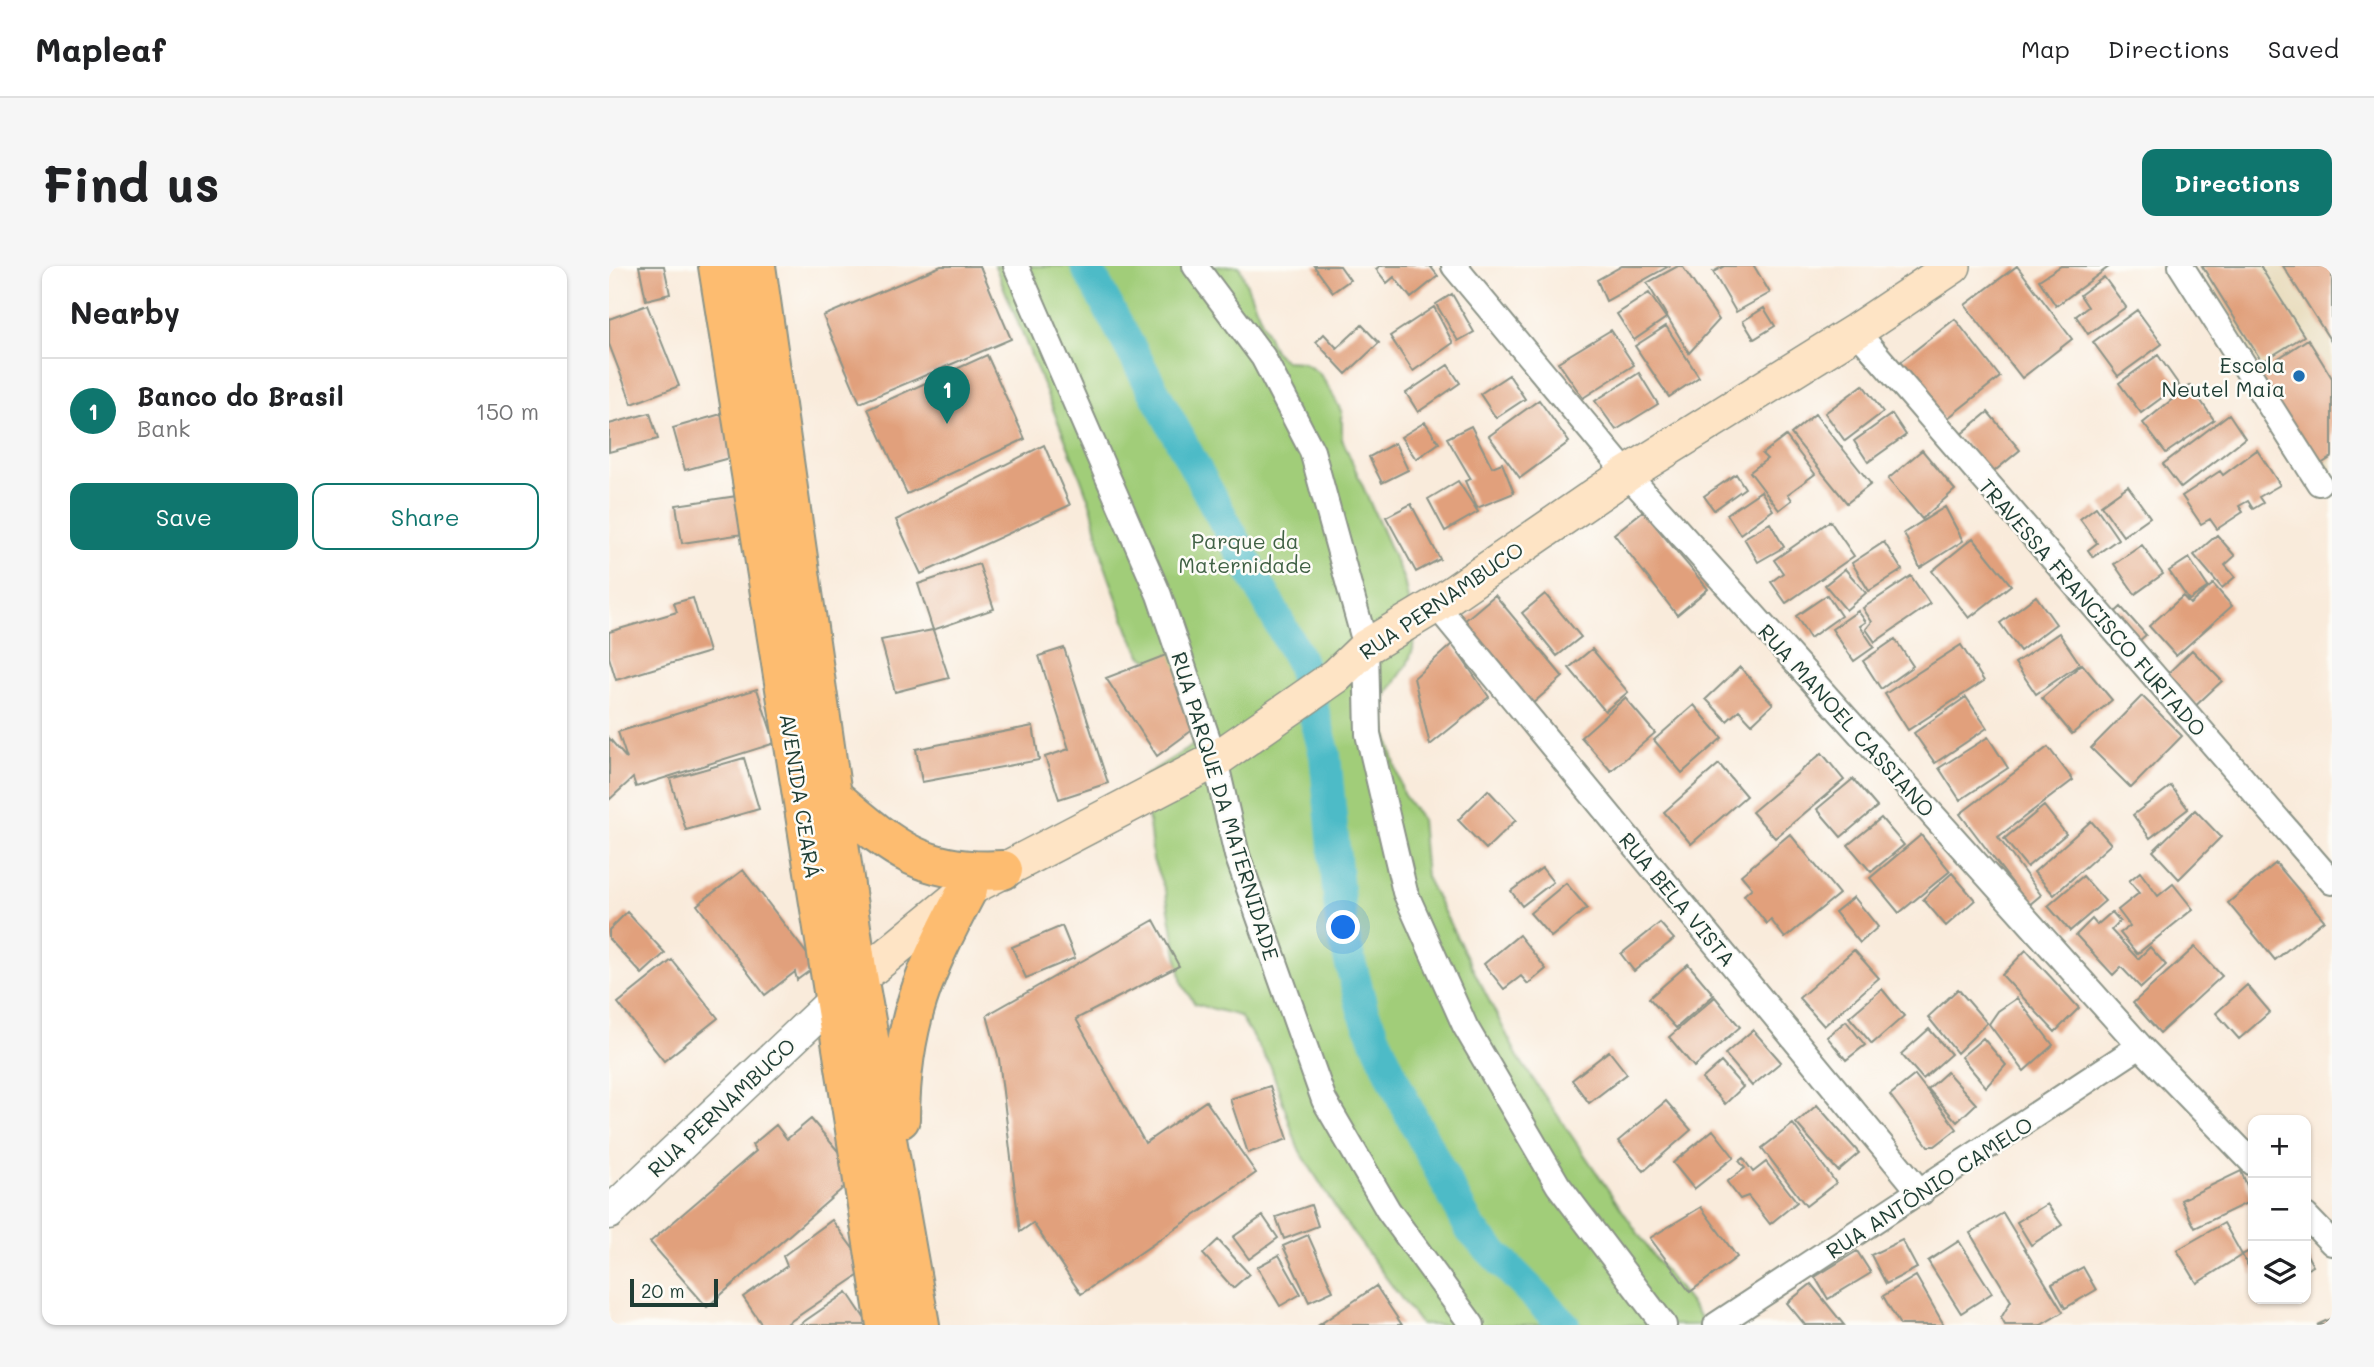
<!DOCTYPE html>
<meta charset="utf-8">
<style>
body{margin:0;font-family:Mali,sans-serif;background:#f6f6f6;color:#202124}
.controls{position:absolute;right:21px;bottom:21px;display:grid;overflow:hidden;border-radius:14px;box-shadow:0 2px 5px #0004}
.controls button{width:63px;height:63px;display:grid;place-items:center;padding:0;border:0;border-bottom:2px solid #e0e0e0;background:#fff;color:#202124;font:35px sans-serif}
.scale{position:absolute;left:21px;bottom:18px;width:88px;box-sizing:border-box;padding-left:7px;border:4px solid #1f3d34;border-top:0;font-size:19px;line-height:24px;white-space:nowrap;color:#1f3d34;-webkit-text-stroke:5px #fdfcf7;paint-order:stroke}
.you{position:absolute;left:735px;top:662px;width:24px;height:24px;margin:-18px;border:5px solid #fff;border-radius:50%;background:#1a73e8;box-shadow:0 0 0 10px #1a73e833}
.badge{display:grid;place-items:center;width:46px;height:46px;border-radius:50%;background:#0f766e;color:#fff;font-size:23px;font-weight:700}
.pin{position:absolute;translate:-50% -58px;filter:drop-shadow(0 2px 4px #0008)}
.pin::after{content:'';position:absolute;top:37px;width:24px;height:21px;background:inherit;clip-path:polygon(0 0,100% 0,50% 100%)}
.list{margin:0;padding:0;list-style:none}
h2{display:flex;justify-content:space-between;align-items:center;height:91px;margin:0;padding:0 28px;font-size:30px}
h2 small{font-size:23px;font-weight:400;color:#757577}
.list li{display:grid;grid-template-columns:46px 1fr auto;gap:21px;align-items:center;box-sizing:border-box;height:105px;padding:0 28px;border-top:2px solid #e0e0e0}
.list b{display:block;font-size:26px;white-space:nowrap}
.list p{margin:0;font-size:23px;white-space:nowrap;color:#757577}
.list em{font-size:23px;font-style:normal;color:#757577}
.actions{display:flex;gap:14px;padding:21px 28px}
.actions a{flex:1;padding:16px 0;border:2px solid #0f766e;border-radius:14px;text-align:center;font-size:24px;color:#0f766e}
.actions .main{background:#0f766e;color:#fff}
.icon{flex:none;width:38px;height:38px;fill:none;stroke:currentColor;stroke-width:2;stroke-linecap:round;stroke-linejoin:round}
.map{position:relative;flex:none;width:1723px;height:1059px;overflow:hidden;border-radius:14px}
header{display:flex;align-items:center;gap:42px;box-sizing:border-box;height:98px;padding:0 35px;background:#fff;border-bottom:2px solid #e0e0e0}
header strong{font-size:33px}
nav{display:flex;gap:38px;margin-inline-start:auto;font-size:24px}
.intro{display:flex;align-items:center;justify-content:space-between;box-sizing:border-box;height:168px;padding:0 42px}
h1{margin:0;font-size:49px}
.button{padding:18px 32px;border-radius:14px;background:#0f766e;color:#fff;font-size:24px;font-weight:700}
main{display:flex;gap:42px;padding:0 42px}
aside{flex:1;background:#fff;border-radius:14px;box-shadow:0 2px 5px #0004}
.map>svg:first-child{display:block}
</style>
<header>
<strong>Mapleaf</strong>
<nav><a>Map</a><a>Directions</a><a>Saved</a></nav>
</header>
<div class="intro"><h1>Find us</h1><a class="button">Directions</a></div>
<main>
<aside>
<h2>Nearby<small></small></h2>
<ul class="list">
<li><span class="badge">1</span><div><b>Banco do Brasil</b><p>Bank</p></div><em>150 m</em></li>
</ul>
<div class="actions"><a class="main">Save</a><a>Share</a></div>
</aside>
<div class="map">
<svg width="1723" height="1059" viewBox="0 0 1723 1059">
<rect width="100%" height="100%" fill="#fdfcf7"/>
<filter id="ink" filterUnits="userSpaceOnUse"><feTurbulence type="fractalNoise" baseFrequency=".0143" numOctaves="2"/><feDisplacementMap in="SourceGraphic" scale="14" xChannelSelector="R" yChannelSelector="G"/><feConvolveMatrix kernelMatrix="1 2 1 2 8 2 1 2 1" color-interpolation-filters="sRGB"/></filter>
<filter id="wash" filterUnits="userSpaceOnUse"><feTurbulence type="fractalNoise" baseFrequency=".00686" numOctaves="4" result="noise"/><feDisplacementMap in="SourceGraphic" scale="28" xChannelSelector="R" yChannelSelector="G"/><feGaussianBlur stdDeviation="1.57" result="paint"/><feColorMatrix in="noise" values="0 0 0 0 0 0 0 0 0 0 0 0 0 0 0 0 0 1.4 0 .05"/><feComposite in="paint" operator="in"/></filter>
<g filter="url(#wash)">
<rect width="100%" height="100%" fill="#f9ebdb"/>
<!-- built -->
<path fill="#e7daba" d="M1589 0H1723V221Z"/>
<!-- green -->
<path fill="#a1cd79" stroke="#608556" stroke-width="2" d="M386 0H630L665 85 676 95 693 96 710 107 723 127 733 147V173L795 314 805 364 804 383 798 399 776 431 775 458 794 528 812 553 817 611 909 791 1045 991 1098 1059H812L733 952 689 882 662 801 631 750 586 738 573 718 557 627 544 594 535 510 583 480 586 466 549 396 533 391 520 366 495 297 483 243 471 210Z"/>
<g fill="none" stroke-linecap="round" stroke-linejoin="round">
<!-- canal -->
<path stroke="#4ebbc7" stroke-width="32" d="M477 0 692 397 716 489 733 665 754 745 795 836 862 964 955 1059"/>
</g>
<g id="blocks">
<!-- building -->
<path fill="#e1a07c" d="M30 0H55L61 28 37 34Z
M332 0H371L402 73 251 137 214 50Z
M705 0H731L741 14 724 26Z
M771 0H821L829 10 802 32 785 11 778 17 767 3Z
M1013 0H1060L997 35 988 14Z
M1069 0H1073L1110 54 1080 87 1038 17Z
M1115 0H1145L1161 27 1127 46 1104 6Z
M1408 0 1463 73 1413 112 1356 39Z
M1452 0H1501L1447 40 1430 14Z
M1593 0H1651L1695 70 1653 96Z
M1674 0H1723V77Z
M1495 11 1517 41 1479 68 1467 50 1479 41 1471 29Z
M1040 27 1057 52 1025 74 1008 48Z
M843 28 865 66 849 75 827 38Z
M38 39 70 120 23 138 0 78V53Z
M825 41 844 77 804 105 781 70Z
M1155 42 1166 60 1145 73 1134 55Z
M1528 44 1553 78 1509 110 1484 76Z
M1346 53 1391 111 1335 155 1290 97Z
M753 59 770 77 737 108 707 76 715 68 728 82Z
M1057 60 1090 111 1060 131 1026 80Z
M1002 64 1025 99 974 132 949 96Z
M1699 73 1723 112V191L1704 203 1645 108Z
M378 89 416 173 298 228 259 143Z
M1549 89 1570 119 1532 147 1510 117Z
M839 99 851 117 809 146 797 127Z
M1030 107 1049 138 1007 164 986 135Z
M900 109 916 133 887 152 871 128Z
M1254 119 1274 146 1236 175 1216 147Z
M1581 119 1605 154 1557 187 1534 157Z
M930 134 960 176 911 212 880 170Z
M119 146 131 189 76 204 64 162Z
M1379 146 1411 184 1382 208 1350 170Z
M41 147 49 173 0 186V158Z
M1206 148 1262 218 1238 237 1182 168Z
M1283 148 1297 169 1259 196 1245 175Z
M1620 148 1636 172 1572 222 1554 198Z
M816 156 830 177 807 193 792 171Z
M862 160 883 201 893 197 905 227 868 242 856 215 862 213 838 172Z
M1177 170 1206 208 1179 228 1183 234 1170 244 1141 206 1158 193 1153 188Z
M786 177 799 204 773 217 760 191Z
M435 179 461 239 312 308 287 254Z
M1313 184 1346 224 1313 253 1279 213Z
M1648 184 1671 219 1650 231 1654 237 1644 243 1639 235 1630 240 1634 246 1608 263 1601 253 1592 258 1573 230 1611 205 1614 209Z
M1127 208 1136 222 1105 244 1095 230Z
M849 215 869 246 836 265 819 233Z
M1519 220 1541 251 1514 270 1492 239Z
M1152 225 1164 244 1131 268 1118 248Z
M135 229 141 267 73 277 67 239Z
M802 238 831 293 807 306 777 251Z
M1336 241 1354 275 1311 302 1295 267Z
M1487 241 1509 273 1484 291 1479 284 1488 277 1471 253Z
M1034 245 1099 323 1068 349 1005 268Z
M1221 255 1245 290 1177 337 1162 316 1174 307 1165 294Z
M1161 257 1175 281 1149 296 1135 272Z
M1608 269 1626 290 1616 299 1626 311 1613 322 1585 289Z
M1364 272 1402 319 1360 352 1323 305Z
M1275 276 1293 304 1260 325 1243 297Z
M1533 279 1554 308 1526 328 1505 298Z
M1580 292 1599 321 1580 334 1560 305Z
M370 298 385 343 324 364 309 318Z
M1236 303 1257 327 1237 344 1216 319Z
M1302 310 1321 338 1266 376 1257 363 1263 356 1254 342Z
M1604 318 1623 340 1567 390 1540 360 1574 330 1581 338Z
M936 328 972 371 948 390 913 347Z
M886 329 954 411 923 438 854 356Z
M1218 329 1232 350 1201 372 1187 350Z
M1427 330 1447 358 1411 385 1391 357Z
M84 332 100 386 7 414 0 391V366L68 346 65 337Z
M1512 341 1537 369 1525 379 1500 352Z
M1249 345 1257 356 1251 360 1265 381 1245 395 1223 363Z
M324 364 340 412 286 426 272 374Z
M1450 367 1471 398 1427 428 1406 397Z
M1286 373 1304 400 1272 423 1254 395Z
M843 378 880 431 821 479 805 412Z
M1352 379 1375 415 1299 464 1276 428Z
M455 382 499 517 450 533 436 491 460 483 430 390Z
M983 383 1019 426 996 445 960 402Z
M1583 384 1613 415 1581 445 1552 414Z
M562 387 589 460 548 490 497 412Z
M1473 398 1503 434 1463 468 1433 432Z
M1131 401 1164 438 1143 458 1130 444 1118 455 1097 433Z
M148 423 166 477 27 521 24 512 0 534V472L18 493 9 466Z
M1533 430 1573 470 1522 522 1482 482Z
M1357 431 1378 462 1326 497 1305 467Z
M1016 432 1046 467 1002 505 972 471Z
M1085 439 1113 472 1073 507 1045 474Z
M424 460 430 494 313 516 307 483Z
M1379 471 1399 502 1351 534 1330 502Z
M1439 481 1464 514 1389 571 1432 629 1420 639 1351 548Z
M1213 487 1235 514 1166 572 1143 546Z
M135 492 150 543 77 564 61 513Z
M1110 498 1137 530 1082 578 1055 546Z
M1244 513 1268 541 1232 571 1208 543Z
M1562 520 1579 543 1541 572 1524 549Z
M879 524 907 554 877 583 849 554Z
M1435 540 1457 568 1418 601 1395 573Z
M1586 544 1612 571 1570 613 1544 585Z
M1272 552 1295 579 1262 606 1239 579Z
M1482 555 1502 578 1445 629 1425 606Z
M1181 568 1230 628 1176 672 1162 654 1158 658 1135 629 1143 622 1132 609Z
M1312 569 1341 605 1290 647 1261 612Z
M1667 597 1715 654 1666 694 1619 637Z
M933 602 944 616 913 640 902 625Z
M134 604 207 700 188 714 186 706 156 729 88 639Z
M1531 606 1549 630 1564 618 1584 643 1528 688 1511 667 1521 660 1509 644 1530 627 1520 615Z
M1343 607 1366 634 1337 660 1314 633Z
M1474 610 1496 635 1461 665 1439 640Z
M957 617 978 642 942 671 921 647Z
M1245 631 1269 661 1251 677 1226 646Z
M18 646 56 687 33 708 0 673V664Z
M1503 646 1511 655 1502 664 1529 693 1541 681 1557 699 1532 722 1512 701 1504 709 1467 669 1483 653 1488 659Z
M545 654 570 700 467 753 536 877 597 835 647 907 472 1028 424 957 411 966 390 793 378 749Z
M1051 657 1065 673 1025 705 1012 688Z
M453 660 466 692 417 712 403 681Z
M910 669 937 703 919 718 912 710 895 723 875 698Z
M1586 681 1613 710 1551 767 1524 737Z
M1245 684 1270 712 1215 760 1190 732Z
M1417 684 1470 742 1446 766 1393 709Z
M63 694 109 752 55 795 9 737Z
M1079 698 1105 729 1067 762 1040 732Z
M1638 719 1661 746 1630 773 1607 747Z
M1273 723 1295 750 1263 778 1240 751Z
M1349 723 1378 757 1348 787 1319 751Z
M1106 731 1131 761 1085 801 1060 771Z
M1408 732 1444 779 1415 805 1380 758 1389 745Z
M1237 755 1256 779 1237 794 1218 771Z
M1320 763 1342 788 1314 813 1292 788Z
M1144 764 1172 796 1143 820 1116 788Z
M1374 772 1397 799 1377 821 1352 791Z
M1000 785 1018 808 980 837 963 814Z
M1112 796 1134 821 1116 838 1093 813Z
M1338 806 1367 838 1348 856 1319 823Z
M1306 809 1348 863 1326 880H1319L1281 829Z
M661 820 679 873 639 887 621 833Z
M1057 835 1082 864 1035 905 1009 875Z
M1208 839 1250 887 1229 905 1187 857Z
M202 853 249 909 98 1041 41 976 147 885 143 879 167 859 178 873Z
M1184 858 1227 917 1197 940 1153 882Z
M1104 864 1125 891 1085 923 1064 897Z
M1134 892 1144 906 1157 896 1188 936 1161 958 1139 930 1131 933 1118 916 1136 902 1130 895Z
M1632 905 1644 934 1586 962 1572 934Z
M1438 938 1453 959 1422 979 1408 956Z
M702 939 709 960 675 973 667 951Z
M1092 941 1128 991 1081 1026 1041 972Z
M1394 947 1454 1046 1432 1059H1396L1392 1052 1402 1035 1361 967Z
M654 950 669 972 640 993 624 971Z
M223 954 259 1003 176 1059H153L134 1031 178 1000 174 990Z
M1615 957 1633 989 1644 983V1009L1633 989 1588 1017 1568 984Z
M699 969 724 1025 700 1036 674 980Z
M609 974 640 1008 624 1022 594 988Z
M1293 974 1308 1002 1277 1018 1262 989Z
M1350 975 1383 1027 1352 1047 1319 995Z
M1248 985 1262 1007 1219 1033 1206 1011Z
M1697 987 1704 1000 1697 1004Z
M670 989 692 1028 671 1040 648 1001Z
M1474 1001 1487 1024 1456 1042 1443 1018Z
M1307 1010 1335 1059H1291L1274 1030Z
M1202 1018 1235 1059H1196L1178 1037Z
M767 1020 793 1059H710Z
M238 1026 260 1059H190Z
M1721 1053 1723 1059H1708Z"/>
</g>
</g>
<g filter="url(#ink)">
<use href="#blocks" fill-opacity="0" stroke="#8c9488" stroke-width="2"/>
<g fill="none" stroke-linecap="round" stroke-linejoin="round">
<!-- minor casing -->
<g stroke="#8c9488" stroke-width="28">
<path id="minor" d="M407 0 550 329 606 494 628 589 715 834 779 944 863 1059
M586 0 654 91 703 185 757 381 759 468 796 626 856 760 949 919 1055 1059
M845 0 1018 208 1531 780 1644 897
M1572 0 1710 217
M1247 65 1723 616
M827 339 1312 927
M1697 950 1723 977
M1107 1059 1531 780"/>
</g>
<!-- tertiary casing -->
<g stroke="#8c9488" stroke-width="35">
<path id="tertiary" d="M0 947 225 734"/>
</g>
<!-- secondary casing -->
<g stroke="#8c9488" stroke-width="38">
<path id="secondary" d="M231 728 359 623 606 494 727 410 757 381 827 339 1018 208 1247 65 1344 0"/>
</g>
<!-- primary casing -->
<g stroke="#8c9488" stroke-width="42">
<path id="primary" d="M109 0 277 1059
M147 0 249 710 311 1059
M223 530C282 580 312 609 394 604
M291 853C292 756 315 706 359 623"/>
</g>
<!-- minor -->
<use href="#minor" stroke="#fff" stroke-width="24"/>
<!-- tertiary -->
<use href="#tertiary" stroke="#fff" stroke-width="32"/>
<!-- secondary -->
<use href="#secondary" stroke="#fee4c5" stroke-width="35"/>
<!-- primary -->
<use href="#primary" stroke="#fdbc6f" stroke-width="38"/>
</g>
</g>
<!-- markers -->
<circle fill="#1f6fb2" stroke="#fdfcf7" stroke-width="2.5" cx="1690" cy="110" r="7"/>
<g text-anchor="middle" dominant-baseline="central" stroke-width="5" stroke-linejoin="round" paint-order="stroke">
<!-- poi labels -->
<g font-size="21" fill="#1f3d34" stroke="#fdfcf7" text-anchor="end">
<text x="1676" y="98">Escola<tspan x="1676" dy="24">Neutel Maia</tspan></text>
</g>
<!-- park labels -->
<g font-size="21" fill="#406145" stroke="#fdfcf7">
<text x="636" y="274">Parque da<tspan x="636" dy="24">Maternidade</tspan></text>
</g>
<!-- street labels -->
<g font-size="21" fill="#1f3d34" stroke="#fdfcf7">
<text transform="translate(832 334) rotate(-34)">RUA PERNAMBUCO</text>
<text transform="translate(1484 341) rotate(49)">TRAVESSA FRANCISCO FURTADO</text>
<text transform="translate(1238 454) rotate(48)">RUA MANOEL CASSIANO</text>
<text transform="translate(192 530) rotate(81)">AVENIDA CEARÁ</text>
<text transform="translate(617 540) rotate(73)">RUA PARQUE DA MATERNIDADE</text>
<text transform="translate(1069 633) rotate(50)">RUA BELA VISTA</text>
<text transform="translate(112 841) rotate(-43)">RUA PERNAMBUCO</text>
<text transform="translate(1320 921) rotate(-33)">RUA ANTÔNIO CAMELO</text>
</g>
</g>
</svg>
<div class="controls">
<button>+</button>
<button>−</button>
<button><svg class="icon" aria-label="layers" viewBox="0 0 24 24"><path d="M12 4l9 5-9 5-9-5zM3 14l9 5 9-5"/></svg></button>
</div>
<div class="scale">20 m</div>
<div class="you"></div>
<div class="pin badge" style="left:338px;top:158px">1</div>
</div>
</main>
